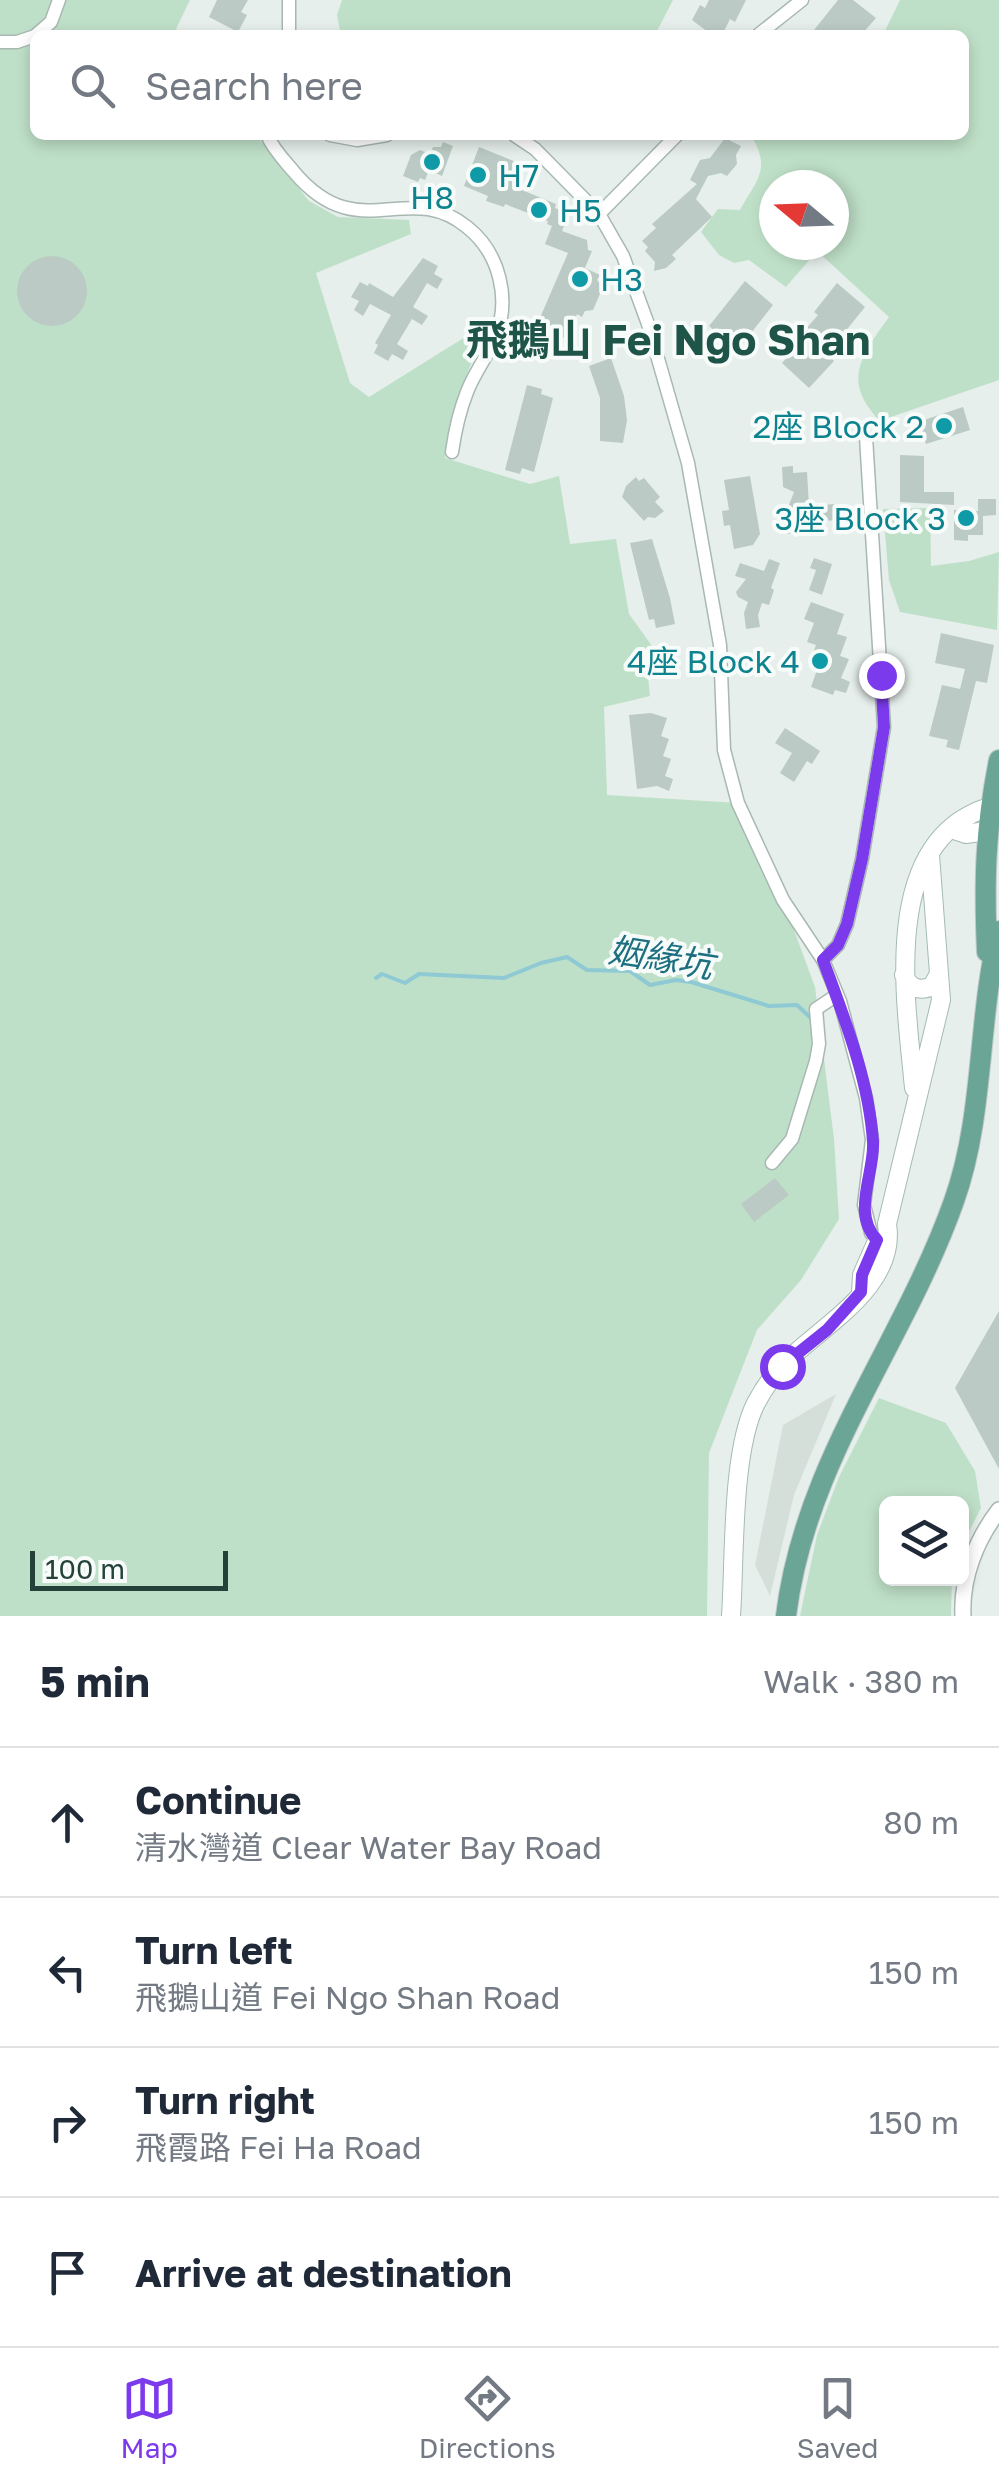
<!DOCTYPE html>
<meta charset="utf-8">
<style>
body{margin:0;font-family:"Golos Text","Noto Sans TC",sans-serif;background:#f2f2f3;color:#1f2937}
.controls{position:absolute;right:30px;bottom:30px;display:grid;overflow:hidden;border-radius:15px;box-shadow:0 5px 15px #0003}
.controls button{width:90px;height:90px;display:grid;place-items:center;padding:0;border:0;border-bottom:2px solid #e0e1e3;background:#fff;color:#1f2937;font:50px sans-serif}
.compass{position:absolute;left:759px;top:170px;width:90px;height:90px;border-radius:50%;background:#fff;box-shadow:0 5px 15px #0003;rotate:289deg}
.scale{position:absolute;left:30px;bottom:25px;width:198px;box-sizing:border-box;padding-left:10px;border:5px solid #24423a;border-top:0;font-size:28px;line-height:35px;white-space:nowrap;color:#24423a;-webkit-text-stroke:8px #f7fbf9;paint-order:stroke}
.stop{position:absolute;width:30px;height:30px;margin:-22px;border:8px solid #7c3aed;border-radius:50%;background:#fff}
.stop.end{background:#7c3aed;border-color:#fff;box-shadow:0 2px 10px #0008}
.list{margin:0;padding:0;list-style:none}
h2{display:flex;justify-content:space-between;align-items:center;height:130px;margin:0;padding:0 40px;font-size:42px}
h2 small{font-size:32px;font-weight:400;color:#747a83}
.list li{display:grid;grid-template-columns:65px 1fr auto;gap:30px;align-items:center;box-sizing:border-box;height:150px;padding:0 40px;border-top:2px solid #e0e1e3}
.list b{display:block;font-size:38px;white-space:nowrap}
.list p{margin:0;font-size:32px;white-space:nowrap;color:#747a83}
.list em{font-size:32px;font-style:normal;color:#747a83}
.icon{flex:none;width:55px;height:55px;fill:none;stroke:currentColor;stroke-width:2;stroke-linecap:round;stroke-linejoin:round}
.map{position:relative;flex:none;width:999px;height:1616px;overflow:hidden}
.search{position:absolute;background:#fff;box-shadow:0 5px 15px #0003;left:30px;right:30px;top:30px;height:110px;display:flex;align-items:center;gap:25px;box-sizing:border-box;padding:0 35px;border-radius:15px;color:#747a83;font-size:38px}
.sheet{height:730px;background:#fff}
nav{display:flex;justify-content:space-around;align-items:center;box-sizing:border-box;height:140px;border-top:2px solid #e0e1e3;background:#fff;font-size:28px;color:#747a83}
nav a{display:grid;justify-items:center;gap:5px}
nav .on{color:#7c3aed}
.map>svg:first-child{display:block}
</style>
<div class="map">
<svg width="999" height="1616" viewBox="0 0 999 1616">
<rect width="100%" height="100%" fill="#e6efeb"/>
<!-- built -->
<path fill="#d4dfda" d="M836 1394 794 1495 770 1596 755 1565 783 1425Z"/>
<!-- green -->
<path fill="#bfe0c8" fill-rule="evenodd" d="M0 0H190L176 29 183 35H35V135H256L309 201 338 217 409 220 411 234 316 273 350 383 369 397 486 324 463 385 445 458 530 484 559 476 570 544 616 539 629 614 652 646 642 652 647 666 650 696 604 707 607 795 738 803 783 900 815 987 834 1139 839 1219 801 1280 757 1330 709 1453 707 1616H0Z
M342 0H673L655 35H341L337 15Z
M900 0H999V380L879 421C873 413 864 403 861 393 850 366 875 337 889 317L817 251 786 287 749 260 734 263 719 255 701 232 718 209 740 210C758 178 771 169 751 135H964V35H883ZM774 185H834V245H774Z
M930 508 931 566 969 561 999 552 997 630 900 612 889 580 883 509Z
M879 1398 946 1423 975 1471 981 1508 962 1545V1504H886V1578L952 1579 951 1616H800L817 1535 839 1477Z"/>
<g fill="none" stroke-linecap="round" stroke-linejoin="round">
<!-- stream -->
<path stroke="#8ec9d4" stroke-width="4" d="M376 978 382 974 405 983 419 974 504 978 541 963 567 957 587 970 630 971 650 985 676 980 691 982 769 1006 797 1005 813 1020"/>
</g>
<!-- building -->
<path fill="#bbcac4" d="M217 0H248L241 12 247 15 238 32 209 17Z
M709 0H746L735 22 730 19 722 35H712L692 20 700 5 705 8Z
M838 0H853L876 18 861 35H810Z
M725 138 741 146 736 155 737 164 727 176 721 173 708 176 696 199 712 217 672 255 676 259 666 268 654 271 655 262 645 251 648 247 642 241 656 228 652 224 697 184 690 180 700 160 710 158Z
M443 142 453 146 442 176 429 170 425 180 420 178 418 182 403 176 411 155 420 150 430 154 433 147H441Z
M479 147 521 164 512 186 556 204 555 208 563 211 561 216 567 218 562 231 587 240 588 250 592 251 585 268 600 275 597 280 603 287 593 310 585 311 582 317 577 314 567 339 536 327 568 253 545 244 552 226 547 224 548 221 505 204 504 207 486 201 488 196 464 186Z
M17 291a35 35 0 1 1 70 0a35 35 0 1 1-70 0Z
M423 258 438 266 434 274 443 279 437 289 427 283 413 307 428 316 422 325 412 319 397 344 408 351 403 360 392 354 388 361 374 353 378 345 375 343 391 315 370 304 363 316 354 310 359 301 351 297 360 282 368 286 369 283 393 297Z
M745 281 773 305 737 351 709 326Z
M837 283 865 307 840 338 843 341 830 357 834 361 809 388 782 363 809 333 805 330 818 315 814 312Z
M611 358 624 396 627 420 623 443 600 441V398L589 366Z
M527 385 542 389 541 394 553 398 534 472 522 468 520 474 505 470Z
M963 407 970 430 926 444 918 422Z
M900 455 924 456V492H954V505L900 502Z
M793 466V473L807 472 809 506 835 504 837 520 811 522 812 532 787 534 785 515 794 492 783 487 782 467Z
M750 476 760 534 753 545 734 549 730 525 724 526 722 511 729 510 724 480Z
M636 477 639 481 644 478 660 497 655 502 664 511 655 518 648 517 644 521 622 497 626 486Z
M978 499H996V515L983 516V535H968V541L954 540V510L978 511Z
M652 539 670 598 675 624 656 628 654 619 649 620 630 543Z
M814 558 832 564 822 595 809 590 816 570 810 568Z
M769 559 780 563 771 588 774 590 769 605 762 603 758 615 760 627 746 629 744 613 748 602 738 597 736 592 746 579 735 576 740 563 764 571Z
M811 602 844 614 837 634 847 637 840 656 849 659 841 678 850 682 846 693 835 690 833 695 811 687 818 667 809 664 816 645 807 642 814 623 804 619Z
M941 633 994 645 987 683 976 681 959 750 946 747 948 740 929 736 942 685 960 689 965 669 935 663Z
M651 713 667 718 661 736 669 739 663 756 671 759 665 776 673 779 669 791 657 786 637 789 629 715Z
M785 728 820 751 812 764 807 761 794 782 780 773 792 753 775 743Z
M775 1178 789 1195 754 1222 741 1204Z
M999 1311V1469L955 1388Z"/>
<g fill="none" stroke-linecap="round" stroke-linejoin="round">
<!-- minor casing -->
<g stroke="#a8b8b2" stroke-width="15">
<path id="minor" d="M36 35 51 22 59 0
M289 35V0
M758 35 802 0
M0 42H17L35 36
M267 135C273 149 284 160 294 172 359 249 407 178 467 227 500 253 511 300 495 338 487 357 474 373 467 392 459 412 455 431 452 452
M330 135 357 140 387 135
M514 135 535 149 599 214 623 256 648 324 688 463 720 645 724 750 738 803 783 900 823 960 840 1001 866 1098 872 1140 864 1205 871 1233 882 1243
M599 214 677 135
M823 960 838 945 847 924 862 859 884 727 866 437
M772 1163 792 1139 816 1061 819 1044 816 1009 837 995"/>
</g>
<!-- tertiary casing -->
<g stroke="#a8b8b2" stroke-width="18">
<path id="tertiary" d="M963 1616C961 1578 976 1540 999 1510"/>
</g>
<!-- secondary casing -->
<g stroke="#a4bbb3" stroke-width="20">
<path id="secondary" d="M951 829 966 834 986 831
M904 975C909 988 920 992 932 986L939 974
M914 1088C906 1001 879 841 989 807
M861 1292 862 1275 877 1241
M731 1616C735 1559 731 1452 756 1403 764 1388 775 1372 788 1360 825 1324 897 1285 887 1224L941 1000 930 855"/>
</g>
<!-- primary casing -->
<g stroke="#c2cac8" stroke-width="22">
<path id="primary" d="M987 952C984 882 985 830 999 760
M786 1616C805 1460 903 1345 954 1201 985 1114 977 1020 999 931"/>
</g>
<!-- minor -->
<use href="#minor" stroke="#fff" stroke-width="12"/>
<!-- tertiary -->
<use href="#tertiary" stroke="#fff" stroke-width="15"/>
<!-- secondary -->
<use href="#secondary" stroke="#fff" stroke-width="18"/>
<!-- primary -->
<use href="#primary" stroke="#6aa596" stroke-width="20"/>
</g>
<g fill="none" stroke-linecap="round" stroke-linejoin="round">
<!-- route -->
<path stroke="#7c3aed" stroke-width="12" d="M782 1366 827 1330 861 1292 862 1275 877 1240C851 1213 875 1173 873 1142 869 1080 844 1017 823 960L838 945 847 924 862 859 884 727 881 675"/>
</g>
<!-- markers -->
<g fill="#0f9aa8" stroke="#f7fbf9" stroke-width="4">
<circle cx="432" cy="162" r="10"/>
<circle cx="478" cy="175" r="10"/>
<circle cx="539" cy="210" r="10"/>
<circle cx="580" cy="279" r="10"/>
<circle cx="944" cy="426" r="10"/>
<circle cx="966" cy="518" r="10"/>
<circle cx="820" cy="661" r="10"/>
</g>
<g text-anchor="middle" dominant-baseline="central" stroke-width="8" stroke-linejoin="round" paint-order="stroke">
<!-- culture labels -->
<g font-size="32" fill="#0d838f" stroke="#f7fbf9" text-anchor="start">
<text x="498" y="175">H7</text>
<text x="432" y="197" text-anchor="middle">H8</text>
<text x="559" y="210">H5</text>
<text x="600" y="279">H3</text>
<text x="924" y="426" text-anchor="end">2座 Block 2</text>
<text x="946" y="518" text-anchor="end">3座 Block 3</text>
<text x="800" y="661" text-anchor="end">4座 Block 4</text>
</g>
<!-- water labels -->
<g font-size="35" font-style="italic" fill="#1c6f80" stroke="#f7fbf9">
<text transform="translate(661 957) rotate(9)">姻緣坑</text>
</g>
<!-- district labels -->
<g font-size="42" font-weight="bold" fill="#1f5548" stroke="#f7fbf9">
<text x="668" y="339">飛鵝山 Fei Ngo Shan</text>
</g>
</g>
</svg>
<div class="controls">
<button><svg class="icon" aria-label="layers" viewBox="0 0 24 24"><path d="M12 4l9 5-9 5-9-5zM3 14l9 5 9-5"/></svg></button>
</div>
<svg class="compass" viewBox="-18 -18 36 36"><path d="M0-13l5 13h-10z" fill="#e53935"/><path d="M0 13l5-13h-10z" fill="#747a83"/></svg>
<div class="scale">100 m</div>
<div class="stop" style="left:782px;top:1366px"></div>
<div class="stop end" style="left:881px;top:675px"></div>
<div class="search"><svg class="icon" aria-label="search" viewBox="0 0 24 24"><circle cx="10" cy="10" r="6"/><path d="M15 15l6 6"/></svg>Search here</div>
</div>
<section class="sheet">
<h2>5 min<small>Walk · 380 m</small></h2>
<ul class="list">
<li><svg class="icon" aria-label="ahead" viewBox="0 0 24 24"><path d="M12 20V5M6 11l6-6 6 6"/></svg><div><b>Continue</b><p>清水灣道 Clear Water Bay Road</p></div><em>80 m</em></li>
<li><svg class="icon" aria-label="left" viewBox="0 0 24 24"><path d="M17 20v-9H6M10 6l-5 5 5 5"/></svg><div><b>Turn left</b><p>飛鵝山道 Fei Ngo Shan Road</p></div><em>150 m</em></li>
<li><svg class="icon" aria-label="right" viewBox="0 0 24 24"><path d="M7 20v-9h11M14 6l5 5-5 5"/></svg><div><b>Turn right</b><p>飛霞路 Fei Ha Road</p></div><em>150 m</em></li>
<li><svg class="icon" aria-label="arrive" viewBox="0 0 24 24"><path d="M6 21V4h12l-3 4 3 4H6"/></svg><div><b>Arrive at destination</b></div></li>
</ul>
</section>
<nav>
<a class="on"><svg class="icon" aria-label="map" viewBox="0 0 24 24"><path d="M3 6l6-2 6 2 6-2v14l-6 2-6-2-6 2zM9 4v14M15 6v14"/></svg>Map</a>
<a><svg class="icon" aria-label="directions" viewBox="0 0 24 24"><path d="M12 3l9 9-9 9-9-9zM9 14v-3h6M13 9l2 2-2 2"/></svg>Directions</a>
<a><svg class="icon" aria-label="saved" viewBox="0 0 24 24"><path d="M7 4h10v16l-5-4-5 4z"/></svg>Saved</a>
</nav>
